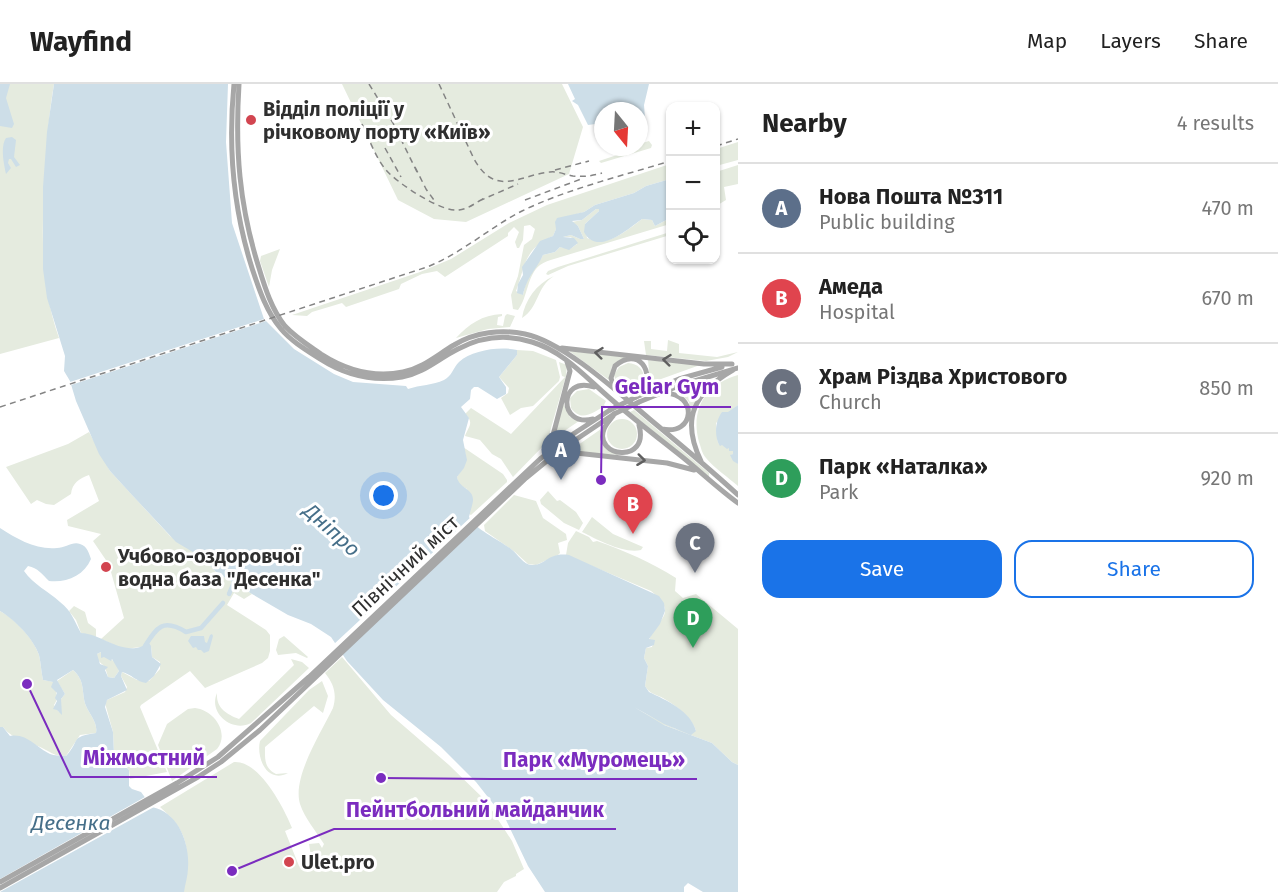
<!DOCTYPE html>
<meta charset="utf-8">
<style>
body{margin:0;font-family:"Fira Sans",sans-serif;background:#f6f6f6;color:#222}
.controls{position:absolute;right:18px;top:18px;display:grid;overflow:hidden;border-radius:12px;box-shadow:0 2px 4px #0004}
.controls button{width:54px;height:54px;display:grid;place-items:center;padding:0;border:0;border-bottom:2px solid #e0e0e0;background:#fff;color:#222;font:30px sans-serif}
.compass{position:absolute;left:594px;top:18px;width:54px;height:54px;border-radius:50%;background:#fff;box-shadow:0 2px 4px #0004;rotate:162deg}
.you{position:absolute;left:384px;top:412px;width:21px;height:21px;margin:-15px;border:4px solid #fff;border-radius:50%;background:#1a73e8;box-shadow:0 0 0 9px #1a73e833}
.badge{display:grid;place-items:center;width:39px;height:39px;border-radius:50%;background:#1a73e8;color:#fff;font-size:20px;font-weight:700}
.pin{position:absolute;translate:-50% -50px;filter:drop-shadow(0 2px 3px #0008)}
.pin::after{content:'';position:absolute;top:32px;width:21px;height:18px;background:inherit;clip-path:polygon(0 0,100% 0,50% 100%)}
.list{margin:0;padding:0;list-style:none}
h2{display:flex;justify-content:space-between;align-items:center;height:78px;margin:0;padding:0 24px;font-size:26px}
h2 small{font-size:20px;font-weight:400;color:#767676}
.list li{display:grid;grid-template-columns:39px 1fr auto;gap:18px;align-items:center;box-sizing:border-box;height:90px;padding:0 24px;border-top:2px solid #e0e0e0}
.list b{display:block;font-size:22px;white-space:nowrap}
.list p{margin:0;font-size:20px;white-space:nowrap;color:#767676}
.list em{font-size:20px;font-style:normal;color:#767676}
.actions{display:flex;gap:12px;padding:18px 24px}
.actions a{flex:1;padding:14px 0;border:2px solid #1a73e8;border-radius:18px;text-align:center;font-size:21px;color:#1a73e8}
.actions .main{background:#1a73e8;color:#fff}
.icon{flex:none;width:33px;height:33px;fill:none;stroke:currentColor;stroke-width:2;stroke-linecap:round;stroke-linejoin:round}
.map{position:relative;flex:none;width:738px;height:808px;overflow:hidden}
header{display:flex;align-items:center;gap:36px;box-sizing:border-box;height:84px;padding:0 30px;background:#fff;border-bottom:2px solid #e0e0e0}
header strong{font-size:28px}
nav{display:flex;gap:33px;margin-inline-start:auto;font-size:21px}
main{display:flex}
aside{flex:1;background:#fff}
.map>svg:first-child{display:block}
</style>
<header>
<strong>Wayfind</strong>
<nav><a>Map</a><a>Layers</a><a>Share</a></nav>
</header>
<main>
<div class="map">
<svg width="738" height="808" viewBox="0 0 738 808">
<rect width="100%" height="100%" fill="#fff"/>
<!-- green -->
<path fill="#e5ebdf" d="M0 0H54C49 29 47 57 45 87 42 145 39 197 59 254L0 270Z
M342 0H562L583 43 569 90 466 138 434 135 398 116Z
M649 57 652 61 651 64 601 79 599 77 623 69V64L639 63V60Z
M738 58V76L716 82V65Z
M670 80V95L646 102 634 109 595 121 584 128 556 136 557 143 553 152C523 166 526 181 516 207L523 211C525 201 528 191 535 183 538 178 541 176 543 171L555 168 560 163 570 165 577 160 571 153H563L571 151 580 155H584L578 142 572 138 582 136 596 125H599V127L585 140 587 154C608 164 626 147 642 135L652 136 655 142 670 134V140L554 175C550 176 544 178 540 181 527 191 528 213 518 226L513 225 511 211 518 192 524 161 532 155 535 145 530 141 524 142 523 156 519 164H517L515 158 519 148 514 143 508 149V152L445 193 437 187 422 190 401 200 399 205 346 223 342 219 312 228 307 232 292 231 420 188 451 175 509 139 547 121Z
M738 81V100L724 103 726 116 716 122V88Z
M670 148V151L568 182 548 191 546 190 548 187 558 183Z
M280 165 272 186 269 203 260 177 261 172Z
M554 192C536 203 539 224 522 234 525 216 536 200 554 192Z
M502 230V232L498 233 497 241 503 242 505 232 507 230 515 232 510 243 488 245 456 254C469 240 482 231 502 230Z
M668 256 679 260V269L717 273 738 268 728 273 706 277 646 271 644 257H651V265L667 267Z
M517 266 533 267 556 276 560 293 559 297 533 322 521 324 510 331 501 314 508 309 509 304 499 293 517 271Z
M569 267 626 273 612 282 609 296Z
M648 276 700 281 650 299Z
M559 278 567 281 566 292 547 358 513 393 501 375 492 370 480 356 465 352C468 343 475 339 465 330L471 324 511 350 565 293 562 292Z
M628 279C638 280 644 285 644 295L639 305 632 309 630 307H626L625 310 617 303 614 291 619 283Z
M738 291V321L716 339 718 359 729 364V367H733V370L731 371 738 380V402C728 393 715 385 706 374 702 370 701 363 699 358 690 325 706 300 738 291Z
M710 298 697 313 690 329 689 318 679 308Z
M589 305 606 317 604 321 605 322C593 328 582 339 571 324L570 314 577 307Z
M563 319 570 333 579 337 554 354Z
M634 326 709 389V393L630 328Z
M607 350a15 15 0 1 1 30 0a15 15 0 1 1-30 0Z
M601 345C602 358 608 367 620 371L568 368Z
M89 348 110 387 170 452 203 474 216 488 252 510 244 515 234 509 227 521 266 546 270 551V567L268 574 262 579 205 604 190 587 141 621 140 623 167 688 130 695 129 686 114 671 113 648 105 619 107 616 125 608 127 603 121 592 122 588 137 596 149 597 160 585V578L152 573 151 562 123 565 101 555 124 534 111 488 112 485 93 457 101 450 68 442 67 436 99 417 89 391C80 394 72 399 71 410L54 421 46 420 37 416 31 420 6 383 68 360Z
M463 363 503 390 507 396V398L471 431 469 430 467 405 458 400 457 393C464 383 469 376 463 363Z
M548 407 557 417 560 416 576 428 583 439 579 446 564 439 541 420 540 416Z
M514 411 536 417 543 434 566 450 567 456 558 459 560 469 558 471 536 481 528 480 515 468 485 447 484 441Z
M592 433 613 450 643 463 641 466C624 470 598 456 582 448Z
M576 447 589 453 593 458 597 457C625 467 651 478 676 494L675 507 683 514 696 510 738 545V681L732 678 712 659 664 641 650 638 634 624 676 645 696 647C693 634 673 619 661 613 654 610 649 609 645 602L648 582 644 574 646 564 652 563 654 556H649C658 533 679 530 651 507L566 471 568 459Z
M74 522 85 528 88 539 96 545V553L81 549 76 536 69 527Z
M0 527C15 535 33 554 39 571 41 579 41 588 43 596L54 598C55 607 60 613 54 621L59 628 61 615 65 610 57 597 73 586C86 597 81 609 86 622 90 631 98 639 96 649L80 651 66 672C51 671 55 670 44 665 29 657 14 657 3 643H0Z
M284 552 308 573 307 574 296 569 278 571 276 566 279 555Z
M101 568 104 572C112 575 117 578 119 587L114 594 108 593C107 590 106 585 104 582 100 578 97 577 97 570Z
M342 573 391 631 449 681 486 717 512 757 524 785 516 790V792L504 798 497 808H177L184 804C189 766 191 750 160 723L234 678C259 676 284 724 292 744L285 747 299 782 307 779 319 767 311 772 309 760 319 759 322 764 324 760C316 747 305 735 300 720 292 693 321 649 333 624 337 610 334 600 325 589Z
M291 575 302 578 309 584 251 639C232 649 208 629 217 609 216 624 226 630 239 635L294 581Z
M322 597 328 612 323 629 314 622 265 663C265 675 264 684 276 690L288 689C267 700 256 674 260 657L309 606Z
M195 624C214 626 230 649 217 665L172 697 158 661 167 640 188 625Z"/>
<!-- water -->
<path fill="#cddee8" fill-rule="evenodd" d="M0 0H10L6 14 14 40 12 44 0 42Z
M54 0H228L226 58 232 139 264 235 294 265 334 290 353 298 406 302 408 305C420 301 433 301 444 296 452 292 453 284 459 278 472 266 500 262 517 266V271L499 293 506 303V310L497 315 478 303H474L471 306 470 315 461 323 469 334 463 356 467 376 464 384 457 393C459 405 474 404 473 417 472 423 470 428 469 433 476 446 498 455 511 465 518 470 524 482 533 481 546 481 548 468 569 471L659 512 664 519 665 527 660 540 649 555 655 556 654 561 646 564 644 574 648 582 645 602 649 608C666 616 691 627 696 647L691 651 664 640 634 623 664 641 712 659 732 678 738 681V808H703L688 799 684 803V808H545L528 782 506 736 476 698 441 663 383 616 347 577 331 553 311 540 288 531 252 510 216 488 203 474 176 458 132 411 110 387 99 370 76 317 70 297 64 287 65 272 47 214 43 185V103L47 48Z
M568 0H649L644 21 645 34 639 36V27H603V39L588 41 578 21 572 17 575 15Z
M6 54 12 53 16 56 14 73 20 81 16 83 11 75H9L8 79 11 84 6 90C4 80 0 63 6 54Z
M670 95V134L655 142 652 136 642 135C628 145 597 173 584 148L585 140 599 127V125H596L582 136 572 137 578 142 584 155H580L571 151 563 153 574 154 578 159 569 166 560 163 555 168 543 171C537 185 527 192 523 211L517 209 518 200 523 191 522 183 540 157 553 152 556 145 555 138 557 134 584 128 595 121 634 109 646 102Z
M738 321V380L733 377 730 371 733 370V367H729V364L727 365 722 361 720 362C714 353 715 337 722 328H728Z
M0 444C17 455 36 466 57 464 65 464 73 457 80 460 87 462 89 469 91 475 84 492 66 499 49 497 42 490 38 484 28 482L24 487C34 501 48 507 60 518 72 527 74 537 81 549 101 550 114 566 136 564 141 564 144 560 149 559L151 562 152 573 161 580 154 592 146 599C137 598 131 590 122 588L121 592 127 606 107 616 105 623 113 648 114 670 129 686V702L132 705 141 708 152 723C178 728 190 759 188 784 188 792 185 800 184 808H0V643H3L10 652C27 649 37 664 50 670 54 672 61 671 66 672 81 656 69 653 96 649 98 639 90 631 86 622 81 609 86 597 73 586L57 596 65 610 61 615 62 631 57 626 53 625 57 617 55 614 57 609 51 603 53 598 43 596C41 588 41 579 39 571 33 554 15 536 0 527ZM101 568V574L104 573 111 577 112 575 119 587 114 594 108 593 105 586 108 583 100 580 97 570Z
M212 550 213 552 209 567 204 569 201 566H198L196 563 193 564 188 557 191 552H204L205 558 207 559 210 551Z"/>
<!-- pier -->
<path fill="#fff" d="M267 234 269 236 68 302 67 299Z
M472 432 474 436 340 572 333 561Z
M145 713 154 723 0 808V795Z"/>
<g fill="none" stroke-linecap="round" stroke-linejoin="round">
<!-- river -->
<path stroke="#cddee8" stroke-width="4.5" d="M229 510 235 496
M145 562C157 543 163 534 186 548L201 544 223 519"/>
<!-- major -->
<path stroke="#a7a7a7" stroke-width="5" d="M234 0C228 62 233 124 252 184 259 205 266 227 281 245 291 257 306 266 320 275 345 291 372 298 402 293 424 289 438 275 458 265 481 253 507 250 532 258 565 268 586 294 612 316 636 337 661 356 686 376 703 390 720 406 738 419
M239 0C235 65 239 121 259 184 265 204 272 226 285 242 295 253 308 261 321 270 346 286 373 294 403 288 423 284 437 271 454 261 475 248 502 245 525 250 564 258 620 310 652 337 681 361 710 385 738 411
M562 264 704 280H732
M614 303 611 294 615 282C638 262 656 287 642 310
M636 313 679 295 722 283
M639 318 681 301 738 284
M613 332C610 336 606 340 604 345 593 373 650 381 639 341
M593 335C558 344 558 291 594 303
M662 345C695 352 698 310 665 309
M545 368 552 355 570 287 567 278
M550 376 576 369 667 379 694 386
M701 377C680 334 695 308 733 286
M0 798 177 699 218 673 309 593 540 375 570 352 610 326
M0 804 198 693 221 678 260 646 526 394 559 367 614 330"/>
<!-- rail -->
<path stroke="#848484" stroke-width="1.5" stroke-dasharray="6 4.5" stroke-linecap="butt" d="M369 0 393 39 417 88
M439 0 474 75C496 114 519 91 550 88 558 87 566 91 573 92 583 93 592 92 602 89
M362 40C369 54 375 73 386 86 397 99 442 129 459 126 469 125 476 118 485 114
M716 62 738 55
M385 64 401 93
M415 83 426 105 434 116
M555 86 589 77
M525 116 584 94
M479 117 518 100
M0 323 427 183C462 169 489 144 522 127 567 105 622 92 670 77"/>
<!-- major-bridge -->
<path stroke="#a7a7a7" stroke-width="5" d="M610 326 636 313
M614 330 639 318"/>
</g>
<!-- one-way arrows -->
<defs><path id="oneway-chevron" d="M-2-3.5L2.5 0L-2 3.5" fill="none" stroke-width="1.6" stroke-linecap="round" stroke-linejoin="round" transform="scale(1.5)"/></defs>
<g stroke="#5f5f5f">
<use href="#oneway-chevron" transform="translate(599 269) rotate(-174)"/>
<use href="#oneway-chevron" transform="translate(667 276) rotate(-174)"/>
<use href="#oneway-chevron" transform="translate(641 376) rotate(7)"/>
</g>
<!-- markers -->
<g fill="#d24550" stroke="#fff" stroke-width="2">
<circle cx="251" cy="36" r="6"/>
<circle cx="106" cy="483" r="6"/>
<circle cx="289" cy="778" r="6"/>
</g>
<g text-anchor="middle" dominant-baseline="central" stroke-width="6" stroke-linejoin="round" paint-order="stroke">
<!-- poi labels -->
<g font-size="20" font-weight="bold" fill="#2f2f2f" stroke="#fff" text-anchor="start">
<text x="263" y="25">Відділ поліції у<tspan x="263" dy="23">річковому порту «Київ»</tspan></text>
<text x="118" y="472">Учбово-оздоровчої<tspan x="118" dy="23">водна база "Десенка"</tspan></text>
<text x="301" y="778">Ulet.pro</text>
</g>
<!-- street labels -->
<g font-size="20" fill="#2f2f2f" stroke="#fff">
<text transform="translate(405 482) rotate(-43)">Північний міст</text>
</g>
<!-- water labels -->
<g font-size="21" font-style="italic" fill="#466f89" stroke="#fff">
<text transform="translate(332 446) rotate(42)">Дніпро</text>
<text x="71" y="739">Десенка</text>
</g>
</g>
<!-- callouts -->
<path fill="none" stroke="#7b2cbf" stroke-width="2" d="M601 396L602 323H731M27 600L71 693H217M381 694L491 695H697M232 787L334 745H616"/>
<g fill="#7b2cbf" stroke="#fff" stroke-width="2">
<circle cx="601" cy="396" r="6"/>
<circle cx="27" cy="600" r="6"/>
<circle cx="381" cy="694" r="6"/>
<circle cx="232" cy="787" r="6"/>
</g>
<g font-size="21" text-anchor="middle" font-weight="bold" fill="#7b2cbf" stroke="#fff" stroke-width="6" stroke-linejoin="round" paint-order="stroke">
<text x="667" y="310">Geliar Gym</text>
<text x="144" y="681">Міжмостний</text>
<text x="594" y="683">Парк «Муромець»</text>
<text x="475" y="733">Пейнтбольний майданчик</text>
</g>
</svg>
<div class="controls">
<button>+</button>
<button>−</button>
<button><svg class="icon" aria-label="locate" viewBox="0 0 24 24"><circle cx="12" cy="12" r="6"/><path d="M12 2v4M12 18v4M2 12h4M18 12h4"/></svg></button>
</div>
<svg class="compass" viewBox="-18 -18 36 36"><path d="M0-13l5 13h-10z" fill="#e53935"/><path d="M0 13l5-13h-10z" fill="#767676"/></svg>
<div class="you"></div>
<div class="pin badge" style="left:561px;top:396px;background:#5c6f8a">A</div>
<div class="pin badge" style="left:633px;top:450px;background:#e0444e">B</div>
<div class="pin badge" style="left:695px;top:489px;background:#6b7280">C</div>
<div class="pin badge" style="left:693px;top:564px;background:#2e9e5b">D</div>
</div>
<aside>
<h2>Nearby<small>4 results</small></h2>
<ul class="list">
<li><span class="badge" style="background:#5c6f8a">A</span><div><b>Нова Пошта №311</b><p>Public building</p></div><em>470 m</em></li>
<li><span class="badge" style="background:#e0444e">B</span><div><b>Амеда</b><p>Hospital</p></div><em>670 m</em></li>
<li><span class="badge" style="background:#6b7280">C</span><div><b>Храм Різдва Христового</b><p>Church</p></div><em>850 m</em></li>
<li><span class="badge" style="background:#2e9e5b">D</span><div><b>Парк «Наталка»</b><p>Park</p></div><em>920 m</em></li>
</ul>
<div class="actions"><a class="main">Save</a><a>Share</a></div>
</aside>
</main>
